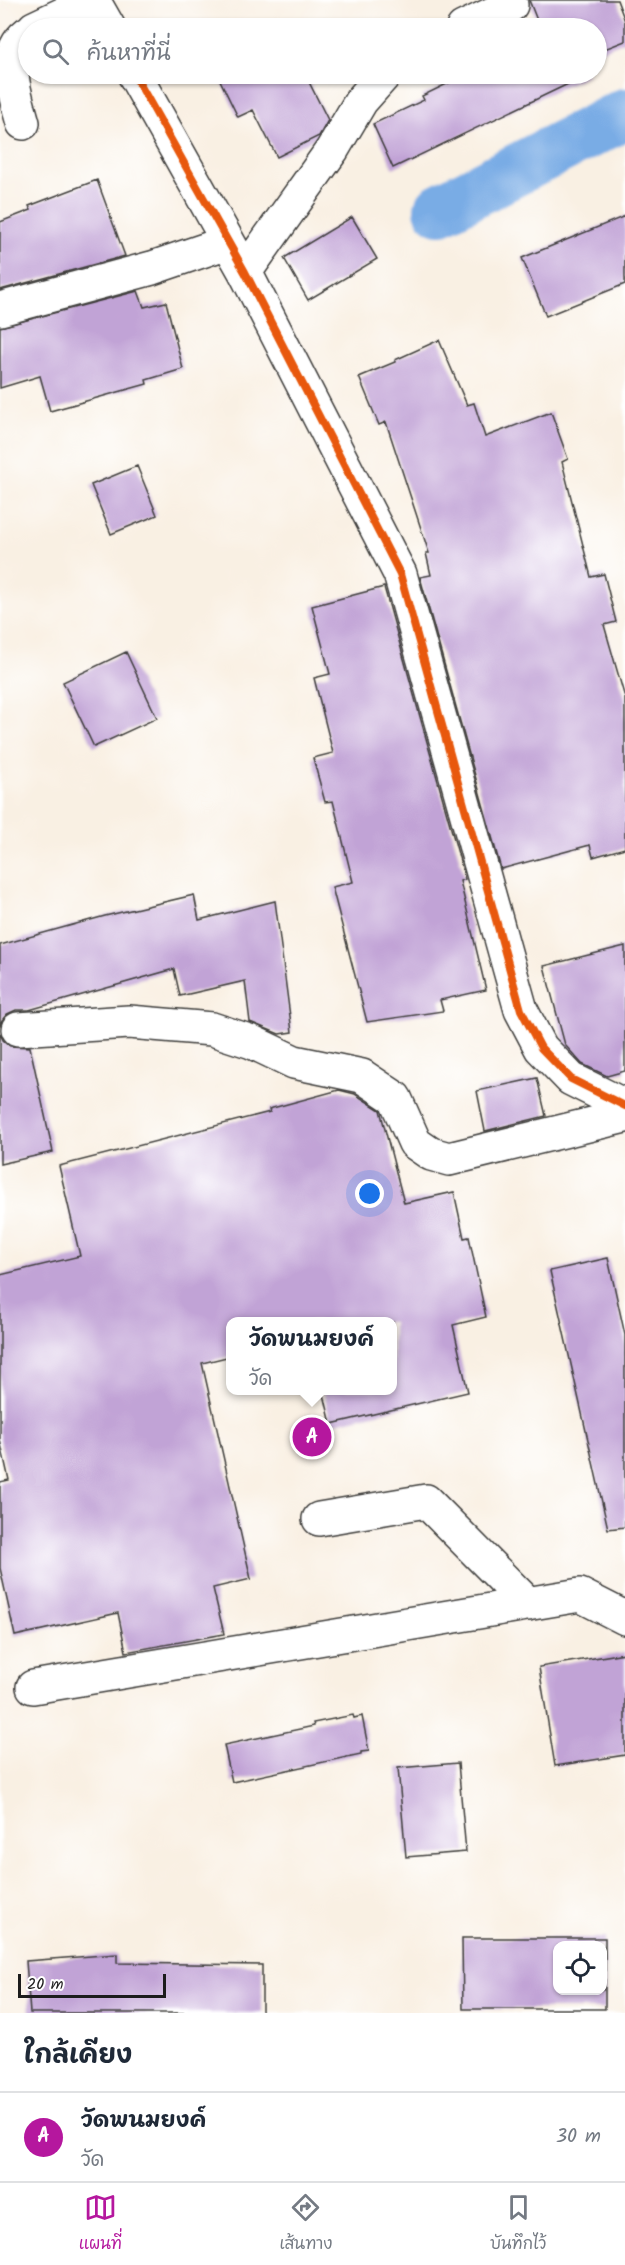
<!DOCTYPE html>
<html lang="th">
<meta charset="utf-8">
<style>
body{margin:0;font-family:Kalam,"Playpen Sans Thai",sans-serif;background:#f2f2f3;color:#1f2937}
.controls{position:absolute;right:18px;bottom:18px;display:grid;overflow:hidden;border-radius:12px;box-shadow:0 2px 4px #0004}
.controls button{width:54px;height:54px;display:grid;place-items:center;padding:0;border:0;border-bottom:2px solid #e0e1e3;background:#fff;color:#1f2937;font:30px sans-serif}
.scale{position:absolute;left:18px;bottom:15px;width:148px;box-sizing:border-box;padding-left:6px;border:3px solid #1c1c1c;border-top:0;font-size:16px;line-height:21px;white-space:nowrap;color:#1c1c1c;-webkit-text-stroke:4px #fff;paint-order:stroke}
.you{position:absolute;left:370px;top:1194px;width:21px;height:21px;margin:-15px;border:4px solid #fff;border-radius:50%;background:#1a73e8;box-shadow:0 0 0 9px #1a73e833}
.badge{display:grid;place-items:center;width:39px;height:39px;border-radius:50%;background:#b5179e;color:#fff;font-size:20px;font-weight:700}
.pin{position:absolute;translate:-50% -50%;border:3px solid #fff;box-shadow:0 2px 6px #0006}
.popup{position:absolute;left:226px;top:1317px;width:171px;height:78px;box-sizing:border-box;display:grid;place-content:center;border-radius:12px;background:#fff;filter:drop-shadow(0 2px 4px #0005);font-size:20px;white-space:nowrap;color:#747a83}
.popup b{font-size:22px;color:#1f2937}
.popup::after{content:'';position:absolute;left:50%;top:100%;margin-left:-12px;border:12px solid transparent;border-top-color:#fff}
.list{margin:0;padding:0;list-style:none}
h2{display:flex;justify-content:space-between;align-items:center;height:78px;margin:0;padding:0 24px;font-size:26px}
h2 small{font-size:20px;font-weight:400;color:#747a83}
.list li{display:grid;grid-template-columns:39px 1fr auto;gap:18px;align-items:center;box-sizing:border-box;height:90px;padding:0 24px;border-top:2px solid #e0e1e3}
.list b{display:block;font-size:22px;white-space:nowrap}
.list p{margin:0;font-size:20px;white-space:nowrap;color:#747a83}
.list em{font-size:20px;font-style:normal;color:#747a83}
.icon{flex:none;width:33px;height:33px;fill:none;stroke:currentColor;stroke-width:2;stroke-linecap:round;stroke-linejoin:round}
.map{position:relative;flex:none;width:625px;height:2013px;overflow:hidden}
.search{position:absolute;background:#fff;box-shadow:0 2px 4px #0004;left:18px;right:18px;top:18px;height:66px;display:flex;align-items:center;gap:15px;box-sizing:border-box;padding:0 21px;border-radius:33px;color:#747a83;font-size:22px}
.sheet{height:168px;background:#fff}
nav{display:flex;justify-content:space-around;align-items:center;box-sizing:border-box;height:84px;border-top:2px solid #e0e1e3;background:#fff;font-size:16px;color:#747a83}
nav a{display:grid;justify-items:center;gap:3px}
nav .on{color:#b5179e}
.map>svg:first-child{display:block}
</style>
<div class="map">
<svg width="625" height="2013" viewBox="0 0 625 2013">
<rect width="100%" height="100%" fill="#fff"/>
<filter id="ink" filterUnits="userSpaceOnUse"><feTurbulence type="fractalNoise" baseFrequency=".0167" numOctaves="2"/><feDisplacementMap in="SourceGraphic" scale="12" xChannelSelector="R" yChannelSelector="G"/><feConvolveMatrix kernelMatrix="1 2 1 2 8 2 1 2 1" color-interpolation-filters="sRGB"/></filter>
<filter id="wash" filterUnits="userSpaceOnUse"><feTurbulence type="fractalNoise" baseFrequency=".008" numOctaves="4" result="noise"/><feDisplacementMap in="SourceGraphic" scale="24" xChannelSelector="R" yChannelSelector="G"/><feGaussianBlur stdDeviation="1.35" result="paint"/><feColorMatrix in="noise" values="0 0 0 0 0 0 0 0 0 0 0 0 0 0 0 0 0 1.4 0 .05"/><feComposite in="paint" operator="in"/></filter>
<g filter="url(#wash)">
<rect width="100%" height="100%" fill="#f9f0e3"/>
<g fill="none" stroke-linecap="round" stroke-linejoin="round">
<!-- canal -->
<path stroke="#79ace5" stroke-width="52" d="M440 209 625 114"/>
</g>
<g id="blocks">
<!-- building -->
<path fill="#c1a3d6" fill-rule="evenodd" d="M529 0H617L625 21V41L597 52V28H540Z
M217 74H327L309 82 328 120 319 136 277 157 253 110 238 117Z
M467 74H589L393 168 373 124 424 100 422 96Z
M97 180 125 256 0 290V222L31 210 29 206Z
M625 216V284L546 316 522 258Z
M352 217 377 259 308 300 284 258Z
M138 291 144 307 166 302 183 369 146 380 147 384 50 411 40 376 0 388V327Z
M439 340 467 405 474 403 485 437 551 412 568 459 562 462 591 577 604 574 616 622 604 625 625 698V848L593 857 590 845 501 869 420 577 431 575 426 553H429L386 422 379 425 359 377 395 362V360Z
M137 466 157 515 111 534 91 485Z
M384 587 465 879 460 881 486 990 440 1000 443 1011 367 1022 332 887 353 882 333 801 325 802 313 758 333 753 314 678 330 674 312 606Z
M126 652 157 718 94 747 63 682Z
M194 895 199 920 275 901 292 1032 279 1034 250 1022 245 981 180 996 174 969 29 1010H16L7 1014 2 1020 0 1026V945L105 916Z
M625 946V1071L607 1076 582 1064 565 1045 544 966Z
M0 1033 3 1040 10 1046 30 1047 53 1152 0 1164Z
M537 1078 546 1116 485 1131 477 1091Z
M339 1090 355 1094 380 1110 404 1203 454 1192 464 1238 469 1237 486 1317 453 1325 468 1392 331 1424 323 1390H393V1322H231V1356L202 1363 251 1579 213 1588 224 1634 126 1652 118 1613 15 1636 0 1568V1482L9 1480 0 1440V1275L80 1256 59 1166 270 1112 269 1109Z
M608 1258 625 1335V1527L608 1529 550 1271Z
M625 1653V1755L555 1766 539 1667Z
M353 1715 354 1718 362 1716 369 1751 361 1752V1754L232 1782 224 1745 314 1726 313 1723Z
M458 1763 466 1852 406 1857 398 1768Z
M462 1938H605V2009H463ZM558 1946H603V1990H558Z
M117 1954V1963L262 1965V2013H30L26 1961Z"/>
</g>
</g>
<g filter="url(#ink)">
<use href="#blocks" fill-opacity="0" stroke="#3d3c3a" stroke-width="1.5"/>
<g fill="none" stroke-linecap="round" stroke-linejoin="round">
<!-- minor casing -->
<g stroke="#3d3c3a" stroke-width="36">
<path id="minor" d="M34 28 93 0 109 28
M463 28 511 5
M134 74 245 272 400 574 521 1010 541 1048 571 1079 625 1106
M23 123C15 93 0 55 28 33
M245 272 332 150 361 101 385 74
M0 309 152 268 228 242
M18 1029 129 1022 212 1029 252 1042 294 1062 362 1076 395 1098 415 1143 431 1154 449 1159 625 1116
M319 1519 426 1501 528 1604
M33 1687 580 1595 625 1618"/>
</g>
<!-- minor -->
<use href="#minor" stroke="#fff" stroke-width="33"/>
<!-- cycleway casing -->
<g stroke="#fff" stroke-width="11">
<path id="cycleway" d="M134 74 245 272 400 574 521 1010 541 1048 571 1079 625 1106"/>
</g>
<!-- cycleway -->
<use href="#cycleway" stroke="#e8590c" stroke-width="8"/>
</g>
</g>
</svg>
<div class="controls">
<button><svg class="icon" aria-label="locate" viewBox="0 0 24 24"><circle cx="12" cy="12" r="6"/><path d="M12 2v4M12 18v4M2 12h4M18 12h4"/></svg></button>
</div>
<div class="scale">20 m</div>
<div class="you"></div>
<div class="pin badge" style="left:312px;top:1437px">A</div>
<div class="popup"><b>วัดพนมยงค์</b>วัด</div>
<div class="search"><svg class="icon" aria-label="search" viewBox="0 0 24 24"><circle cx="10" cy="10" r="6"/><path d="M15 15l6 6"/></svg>ค้นหาที่นี่</div>
</div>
<section class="sheet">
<h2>ใกล้เคียง<small></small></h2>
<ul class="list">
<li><span class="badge">A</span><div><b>วัดพนมยงค์</b><p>วัด</p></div><em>30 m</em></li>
</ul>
</section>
<nav>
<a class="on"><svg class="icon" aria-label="map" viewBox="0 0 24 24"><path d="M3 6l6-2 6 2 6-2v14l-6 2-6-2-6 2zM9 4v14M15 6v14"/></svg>แผนที่</a>
<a><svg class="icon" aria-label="directions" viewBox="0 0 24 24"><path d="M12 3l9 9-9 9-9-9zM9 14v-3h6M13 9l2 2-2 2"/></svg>เส้นทาง</a>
<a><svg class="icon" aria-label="saved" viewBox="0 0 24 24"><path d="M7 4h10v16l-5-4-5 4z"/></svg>บันทึกไว้</a>
</nav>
